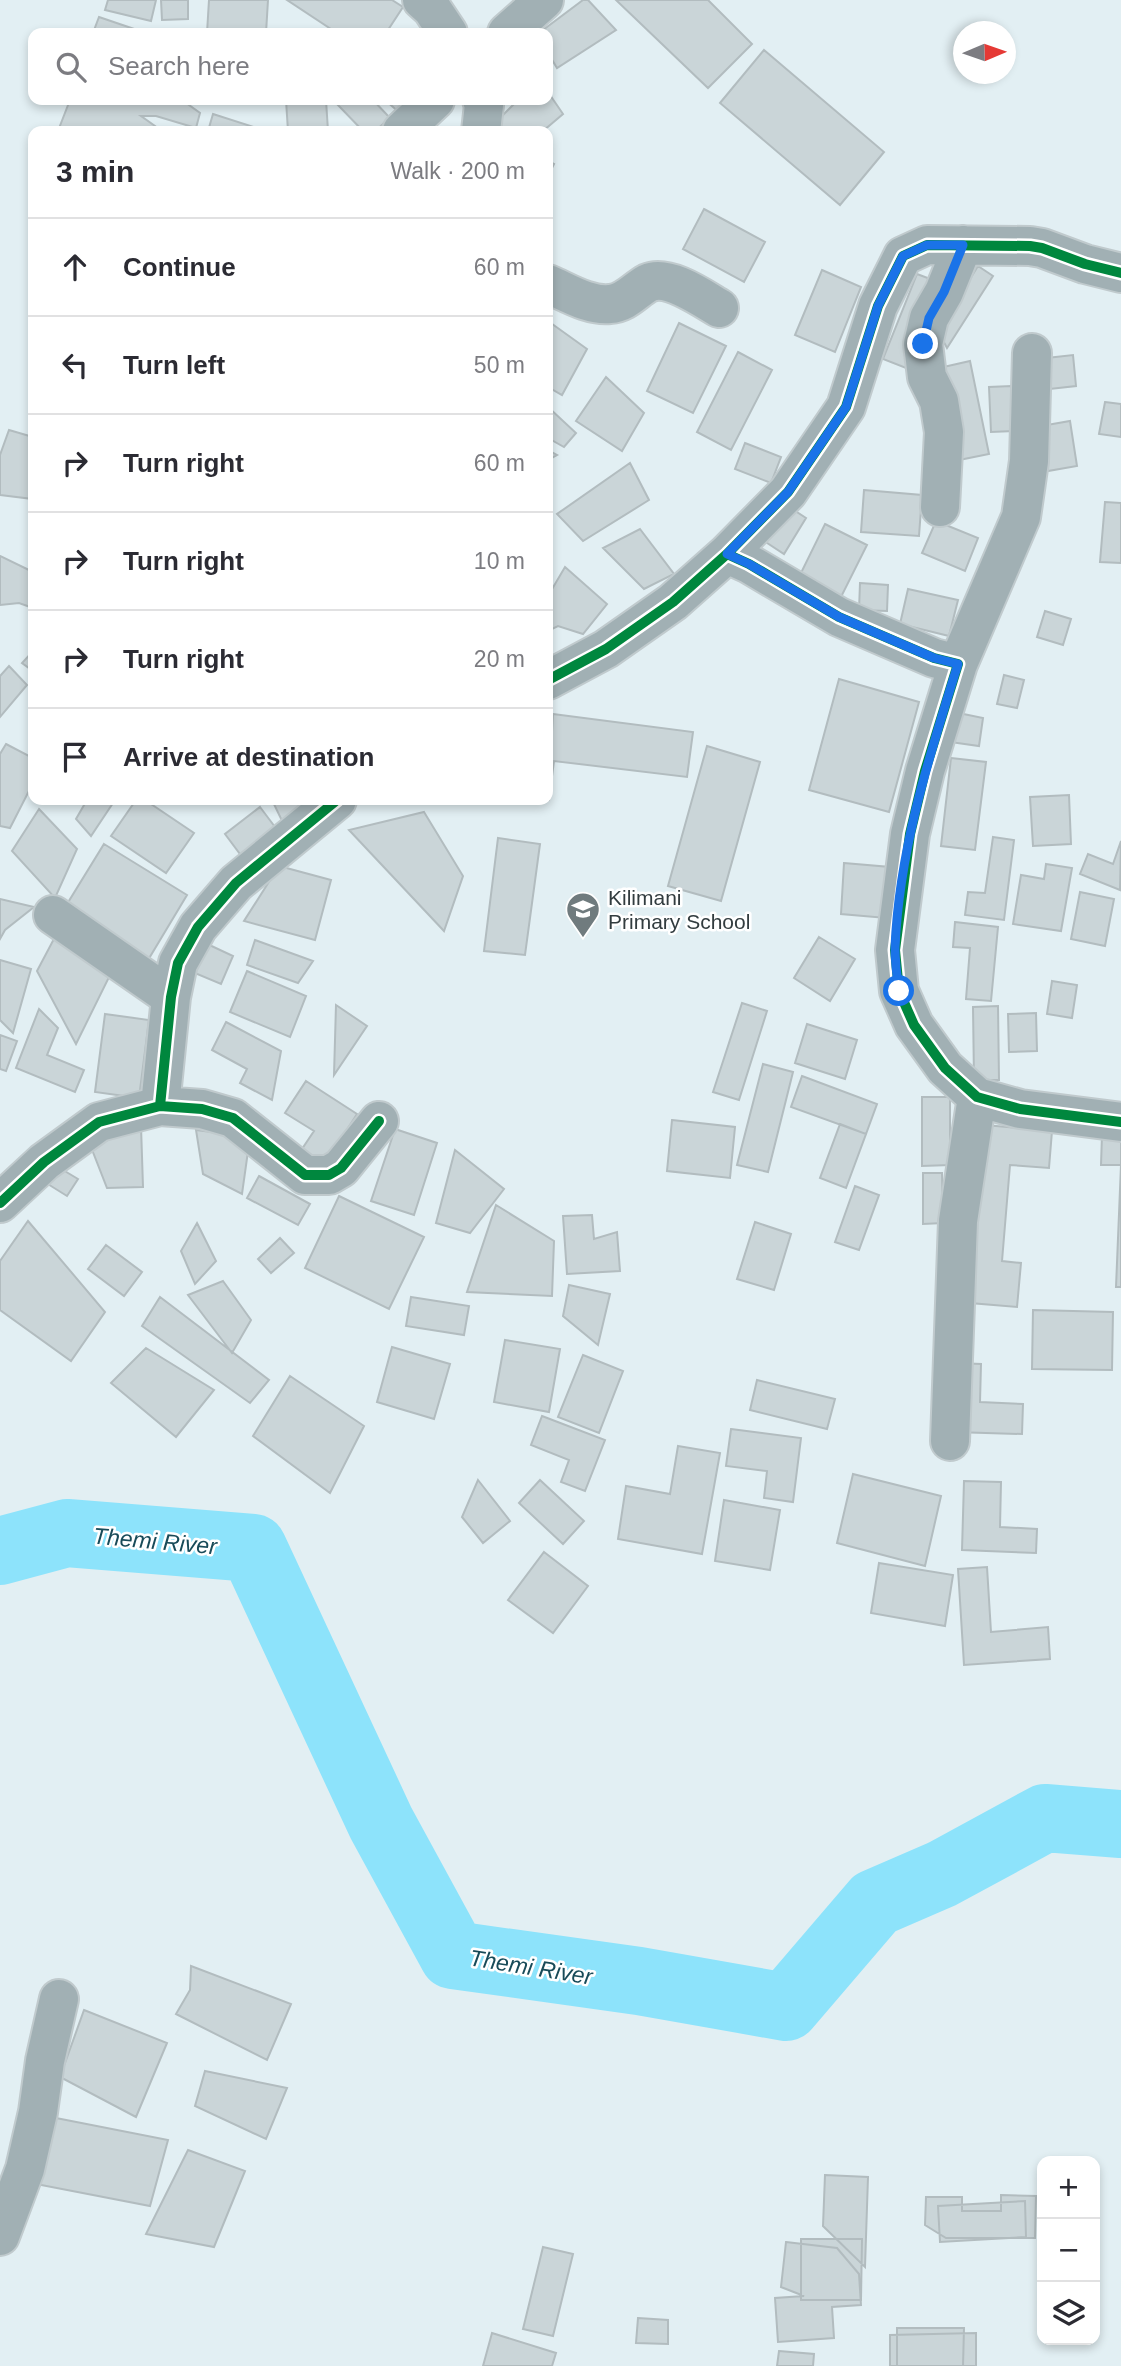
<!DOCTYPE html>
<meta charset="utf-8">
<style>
body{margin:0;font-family:Arial,sans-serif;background:#f7f7f7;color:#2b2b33}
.controls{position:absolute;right:21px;bottom:21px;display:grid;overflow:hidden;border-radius:14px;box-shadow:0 4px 10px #0003}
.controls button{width:63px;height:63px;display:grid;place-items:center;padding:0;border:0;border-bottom:2px solid #e1e1e2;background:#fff;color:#2b2b33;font:35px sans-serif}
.compass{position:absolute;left:953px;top:21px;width:63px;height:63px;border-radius:50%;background:#fff;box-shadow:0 4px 10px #0003;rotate:88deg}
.stop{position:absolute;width:21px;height:21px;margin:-16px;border:5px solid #1a73e8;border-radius:50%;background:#fff}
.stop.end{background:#1a73e8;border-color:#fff;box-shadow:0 2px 7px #0008}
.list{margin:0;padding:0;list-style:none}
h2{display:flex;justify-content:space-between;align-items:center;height:91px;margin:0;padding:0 28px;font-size:30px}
h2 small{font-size:23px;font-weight:400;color:#7c7c81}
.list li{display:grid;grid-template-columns:46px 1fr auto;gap:21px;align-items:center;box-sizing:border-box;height:98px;padding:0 28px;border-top:2px solid #e1e1e2}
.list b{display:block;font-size:26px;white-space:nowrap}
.list em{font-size:23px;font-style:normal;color:#7c7c81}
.icon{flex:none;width:38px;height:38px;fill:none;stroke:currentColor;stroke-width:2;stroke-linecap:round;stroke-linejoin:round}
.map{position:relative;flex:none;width:1121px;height:2366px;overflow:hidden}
.search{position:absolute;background:#fff;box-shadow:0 4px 10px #0003;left:28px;top:28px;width:525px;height:77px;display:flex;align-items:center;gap:18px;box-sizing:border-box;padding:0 24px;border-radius:14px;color:#7c7c81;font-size:26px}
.panel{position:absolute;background:#fff;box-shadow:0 4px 10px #0003;left:28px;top:126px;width:525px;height:679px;border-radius:14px}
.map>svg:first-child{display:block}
</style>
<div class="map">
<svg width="1121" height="2366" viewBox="0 0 1121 2366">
<rect width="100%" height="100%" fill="#e2eff3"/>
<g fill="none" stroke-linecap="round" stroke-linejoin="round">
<!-- river -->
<path stroke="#8de3fb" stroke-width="68" d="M0 1551 67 1533 253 1548 381 1823 453 1955 639 1981 786 2007 875 1903 942 1874 1045 1818 1121 1824"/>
</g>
<!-- building -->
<path fill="#cad5d8" stroke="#b2bcbf" stroke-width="2" d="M108 0H156L151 21 105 10Z
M161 0H188V19L162 20Z
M209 0H268L266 33H207Z
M287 0H392L403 7 386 33H337Z
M583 0H588L616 30 557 68 548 53V33H539Z
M616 0H708L752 44 708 88Z
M99 17 146 33H93Z
M764 50 884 152 840 205 720 103Z
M548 92 563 114 543 131H502L496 122 518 100H548Z
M70 100H182L200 113 196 128 156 116H141L162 131H58Z
M286 100H326L328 131H288Z
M339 100H373L390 118 375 131H363L336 103Z
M385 100H411L400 113Z
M213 114 266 131H208Z
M548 161 554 164 548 176Z
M704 209 765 242 744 282 683 249Z
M978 266 993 276 947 348 938 331Z
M822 270 861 287 835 352 795 335Z
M917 274 941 283 906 368 883 359Z
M548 321 587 349 562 395 548 387Z
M679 323 726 346 693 413 647 391Z
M738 352 772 370 731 450 697 432Z
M1073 355 1076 386 1041 390 1038 359Z
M970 361 989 454 959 460 939 368Z
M606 377 644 413 622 451 576 421Z
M1011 386 1014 431 991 432 989 387Z
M1105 402 1121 404V437L1099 434Z
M548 407 576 433 564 447 548 438Z
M1070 421 1077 466 1048 471 1041 426Z
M9 430 33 437V499L0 495V455Z
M745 443 781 457 771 483 735 469Z
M548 450 557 455 548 460Z
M630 463 649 500 583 541 557 514Z
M864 490 922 495 919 536 861 532Z
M1105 502 1121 503V563L1100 562Z
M783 503 806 518 784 554 761 539Z
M936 521 978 538 965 571 922 553Z
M825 524 867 545 840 599 798 579Z
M640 529 674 574 644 589 603 548Z
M0 556 33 572V608L19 603 0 605Z
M565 567 607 604 583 634 558 626 548 631V596Z
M860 583 888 585 887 611 859 610Z
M908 589 958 600 949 636 900 624Z
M1045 611 1071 619 1063 645 1037 637Z
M33 651V671L22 663Z
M9 666 27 685 0 717V676Z
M1004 675 1024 680 1017 708 997 704Z
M839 679 919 702 889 812 809 790Z
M949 711 983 718 979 746 943 741Z
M553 714 693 732 687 777 554 761 549 799 548 798V731L552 732Z
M6 744 33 758V783L10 828 0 826V754Z
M707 746 760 762 721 901 668 886Z
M951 758 986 762 975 850 941 846Z
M1069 795 1071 844 1033 846 1030 797Z
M87 800H115L91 836 76 819Z
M136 800H145L194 833 166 873 111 836Z
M272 800H310L285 827Z
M386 800H462V804Z
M260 807 278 831 243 858 225 834Z
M39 809 77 849 55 898 12 851Z
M424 812 463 876 444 931 349 830Z
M993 837 1014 840 1004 920 965 915 968 892 985 893Z
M498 838 540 844 525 955 484 951Z
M1121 841 1120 890 1080 874 1088 854 1113 864Z
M104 844 187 895 148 960 64 909Z
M844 863 890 867 886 918 841 914Z
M1046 864 1072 868 1061 931 1013 924 1021 875 1044 879Z
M279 866 331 880 315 940 244 921Z
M1080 892 1114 899 1105 946 1071 939Z
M0 899 34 907 5 930 0 939Z
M955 922 998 927 991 1001 966 999 970 948 953 947Z
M56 935 115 965 76 1044 37 971Z
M819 937 855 959 830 1001 794 978Z
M255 940 313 961 298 983 247 965Z
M203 942 233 956 221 984 190 971Z
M0 960 31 969 13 1033 0 1020Z
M247 971 306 996 290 1037 230 1012Z
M1052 981 1077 985 1072 1018 1047 1014Z
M742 1003 767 1011 739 1100 713 1092Z
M336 1005 367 1026 334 1075Z
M998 1006 999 1080H974L973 1007Z
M39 1009 58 1028 47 1055 84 1070 75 1092 16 1068Z
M1036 1013 1037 1051 1009 1052 1008 1014Z
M105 1014 149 1020 139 1098 95 1092Z
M226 1022 281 1051 272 1100 240 1083 247 1069 212 1050Z
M807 1024 857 1040 845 1079 795 1063Z
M0 1035 17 1041 6 1071 0 1069Z
M763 1064 793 1072 768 1172 737 1165Z
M802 1076 877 1104 866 1134 791 1107Z
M306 1081 357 1114 325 1164 302 1149 314 1131 285 1113Z
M922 1097H950V1165L922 1166Z
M672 1120 735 1127 730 1178 667 1171Z
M840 1124 866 1134 846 1188 820 1178Z
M985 1125 1052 1131 1049 1168 1010 1165 1002 1261 1021 1263 1017 1307 970 1303Z
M141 1126 143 1187 107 1188 91 1147Z
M395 1129 437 1143 414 1215 371 1201Z
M196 1130 250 1137 242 1194 203 1174Z
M1102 1135 1121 1136V1287H1116L1121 1165H1101Z
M455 1150 504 1189 470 1233 436 1223Z
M53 1164 78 1179 67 1196 43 1181Z
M923 1173H942L943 1223 923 1224Z
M259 1176 310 1204 298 1225 247 1198Z
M855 1186 879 1195 859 1250 835 1242Z
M339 1196 424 1237 389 1309 305 1268Z
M496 1205 554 1241 552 1296 467 1292Z
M592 1215 594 1239 617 1232 620 1271 567 1274 563 1216Z
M28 1221 105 1312 71 1361 0 1310V1261Z
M755 1222 791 1234 774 1290 737 1279Z
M197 1223 216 1261 195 1284 181 1251Z
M280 1238 294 1253 271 1273 258 1259Z
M106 1245 142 1272 124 1296 88 1269Z
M223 1281 251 1320 232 1353 188 1295Z
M569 1285 610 1294 598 1345 563 1316Z
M160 1297 269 1380 250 1403 142 1326Z
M411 1297 469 1306 464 1335 406 1326Z
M1033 1310 1113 1312 1112 1370 1032 1369Z
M505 1340 560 1349 549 1412 494 1402Z
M392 1347 450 1364 434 1419 377 1402Z
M146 1348 214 1390 176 1437 111 1383Z
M583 1355 623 1371 599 1433 558 1417Z
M956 1363 981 1364 980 1402 1023 1404 1022 1434 954 1432Z
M290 1376 364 1426 330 1493 253 1436Z
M757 1380 835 1399 827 1429 750 1410Z
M542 1416 605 1440 585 1491 561 1482 569 1460 531 1445Z
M731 1429 801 1438 793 1502 764 1498 767 1471 726 1466Z
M678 1446 720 1453 702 1554 618 1539 626 1486 670 1494Z
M853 1474 941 1496 925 1566 837 1543Z
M478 1480 510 1521 483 1543 462 1517Z
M540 1480 584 1521 563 1544 519 1503Z
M964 1481 1001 1482 1000 1527 1037 1529 1036 1553 962 1550Z
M724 1500 780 1510 770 1570 715 1561Z
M544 1552 588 1586 553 1633 508 1600Z
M879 1563 953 1575 945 1626 871 1613Z
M987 1567 991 1632 1048 1627 1050 1659 964 1665 958 1569Z
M191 1966 291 2004 267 2060 176 2014 190 1990Z
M84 2010 167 2043 136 2117 60 2077Z
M205 2071 287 2088 266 2139 195 2106Z
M56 2118 168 2140 150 2206 36 2184Z
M188 2150 245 2171 214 2247 146 2234Z
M825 2175 868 2177 865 2267 823 2226Z
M1001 2195 1036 2196 1035 2238H946L925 2225 926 2197H962V2211H1001Z
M1025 2201 1026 2237 940 2242 938 2206Z
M801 2239H862L861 2300H801Z
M786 2242 837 2248 859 2274 861 2305 832 2307 834 2338 778 2342 775 2298 804 2296 781 2287Z
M543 2247 573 2254 553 2336 523 2329Z
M638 2318 668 2320V2344L636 2343Z
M897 2328H964L963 2366H897Z
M492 2333 556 2353 552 2366H483Z
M976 2333V2366H890V2335Z
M779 2351 814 2354 813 2366H777Z"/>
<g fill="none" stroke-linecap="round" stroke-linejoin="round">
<!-- minor casing -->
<g stroke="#c0cacd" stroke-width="42">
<path id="minor" d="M422 0 432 9 448 33
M507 33 544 0
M402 131 435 100
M481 131 484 105 482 100
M548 284C567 292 588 306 610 304 626 303 635 290 648 283 668 274 702 298 719 308
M940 507 944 432 939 401 927 377 923 344 929 318 944 292 963 245
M727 554 749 564 839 617 934 658 958 664 925 771 910 834 895 950 899 991 914 1025 945 1068 977 1097 1020 1109 1121 1122
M958 664 1021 517 1029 461 1032 353
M548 680 606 649 673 602 727 554 788 492 846 407 878 306 903 256 927 245 1030 246 1042 248 1085 264 1121 273
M53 915 171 997
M160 1106 171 997 178 963 198 927 236 883 337 800
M0 1203 44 1162 99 1122 160 1106 202 1109 233 1118 305 1175H329L341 1168 379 1121
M950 1441 958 1221 977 1097
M0 2236 25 2169 38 2112 45 2061 59 1999"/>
</g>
<!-- minor -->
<use href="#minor" stroke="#a1b0b4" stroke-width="38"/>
<!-- cycleway casing -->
<g stroke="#fff" stroke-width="15">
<path id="cycleway" d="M727 554 749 564 839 617 934 658 958 664 925 771 910 834 895 950 899 991 914 1025 945 1068 977 1097 1020 1109 1121 1122
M548 680 606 649 673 602 727 554 788 492 846 407 878 306 903 256 927 245 1030 246 1042 248 1085 264 1121 273
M160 1106 171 997 178 963 198 927 236 883 337 800
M0 1203 44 1162 99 1122 160 1106 202 1109 233 1118 305 1175H329L341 1168 379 1121"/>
</g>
<!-- cycleway -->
<use href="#cycleway" stroke="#00873e" stroke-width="10"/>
</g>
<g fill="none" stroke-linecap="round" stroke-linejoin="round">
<!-- route -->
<path stroke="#1a73e8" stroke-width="9" d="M899 991C897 977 895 962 895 948 899 850 929 757 958 664L934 658 839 617 749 564 727 554 788 492 846 407 878 306 903 256 927 245H963L944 292 929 318 923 344"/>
</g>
<!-- icons -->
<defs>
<g id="school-pin" transform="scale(1.75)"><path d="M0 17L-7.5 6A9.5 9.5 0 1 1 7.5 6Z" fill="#707b7e" stroke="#fff"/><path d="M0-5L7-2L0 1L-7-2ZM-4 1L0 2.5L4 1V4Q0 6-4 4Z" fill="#fff"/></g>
</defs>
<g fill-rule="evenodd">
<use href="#school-pin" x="583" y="909"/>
</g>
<g text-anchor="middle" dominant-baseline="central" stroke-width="5" stroke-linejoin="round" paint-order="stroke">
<!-- poi labels -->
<g font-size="21" fill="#323c3f" stroke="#fff" text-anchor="start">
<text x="608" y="897">Kilimani<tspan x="608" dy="24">Primary School</tspan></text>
</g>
<!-- water labels -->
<g font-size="23" font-style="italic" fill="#184b59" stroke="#fff">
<text transform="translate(155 1541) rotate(5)">Themi River</text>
<text transform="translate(531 1967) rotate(9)">Themi River</text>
</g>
</g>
</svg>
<div class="controls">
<button>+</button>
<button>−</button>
<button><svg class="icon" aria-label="layers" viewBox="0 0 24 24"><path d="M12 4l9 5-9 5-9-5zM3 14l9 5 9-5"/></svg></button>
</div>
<svg class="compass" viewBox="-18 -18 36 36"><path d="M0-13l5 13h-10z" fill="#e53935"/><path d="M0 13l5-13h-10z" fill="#7c7c81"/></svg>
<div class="stop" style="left:899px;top:991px"></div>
<div class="stop end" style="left:923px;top:344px"></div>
<div class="search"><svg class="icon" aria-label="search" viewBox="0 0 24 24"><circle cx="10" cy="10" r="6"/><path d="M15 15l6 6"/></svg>Search here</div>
<section class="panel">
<h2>3 min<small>Walk · 200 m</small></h2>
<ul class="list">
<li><svg class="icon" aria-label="ahead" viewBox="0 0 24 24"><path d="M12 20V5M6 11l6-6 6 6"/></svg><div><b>Continue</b></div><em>60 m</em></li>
<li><svg class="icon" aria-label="left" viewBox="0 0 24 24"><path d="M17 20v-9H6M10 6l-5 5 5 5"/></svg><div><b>Turn left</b></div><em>50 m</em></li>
<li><svg class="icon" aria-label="right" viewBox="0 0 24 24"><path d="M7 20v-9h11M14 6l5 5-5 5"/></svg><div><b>Turn right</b></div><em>60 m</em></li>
<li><svg class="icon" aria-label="right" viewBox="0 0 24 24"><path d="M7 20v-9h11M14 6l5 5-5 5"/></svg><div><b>Turn right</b></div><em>10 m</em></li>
<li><svg class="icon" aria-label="right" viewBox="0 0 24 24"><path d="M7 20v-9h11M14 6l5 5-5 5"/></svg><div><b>Turn right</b></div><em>20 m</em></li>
<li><svg class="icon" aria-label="arrive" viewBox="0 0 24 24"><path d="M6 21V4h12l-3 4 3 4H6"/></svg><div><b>Arrive at destination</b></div></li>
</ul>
</section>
</div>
